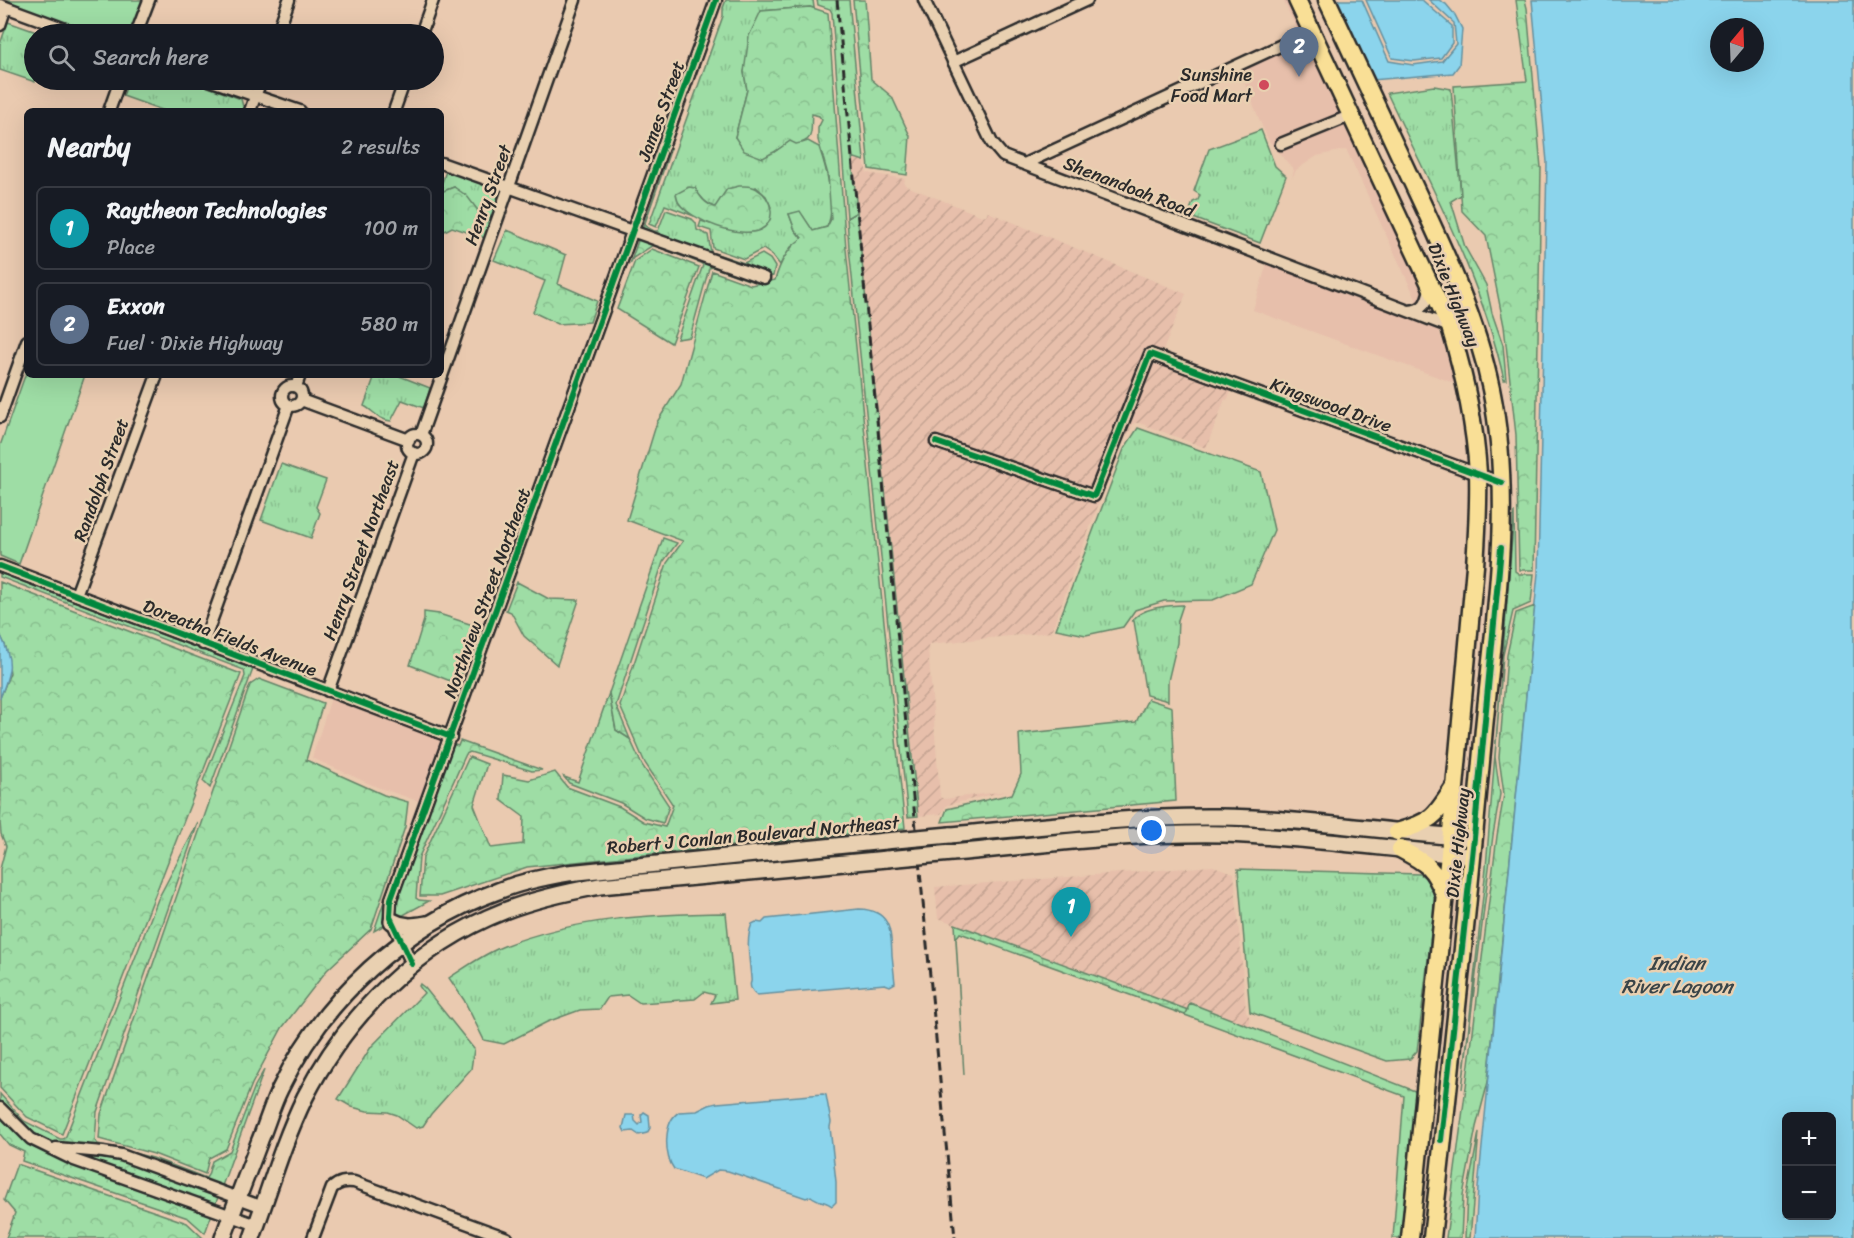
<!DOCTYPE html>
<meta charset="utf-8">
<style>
body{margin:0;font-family:Sriracha,sans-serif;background:#242831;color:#f1f3f6}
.controls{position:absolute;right:18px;bottom:18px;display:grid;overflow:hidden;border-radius:9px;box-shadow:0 6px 24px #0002}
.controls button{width:54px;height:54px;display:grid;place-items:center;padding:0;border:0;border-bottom:2px solid #363941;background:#171b24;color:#f1f3f6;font:30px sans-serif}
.compass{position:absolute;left:1710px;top:18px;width:54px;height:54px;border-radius:50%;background:#171b24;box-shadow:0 6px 24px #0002;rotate:19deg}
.you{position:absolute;left:1152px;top:831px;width:21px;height:21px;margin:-15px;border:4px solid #fff;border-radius:50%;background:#1a73e8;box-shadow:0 0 0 9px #1a73e833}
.badge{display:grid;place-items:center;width:39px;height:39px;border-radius:50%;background:#b45309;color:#fff;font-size:20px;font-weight:700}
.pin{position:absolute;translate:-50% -50px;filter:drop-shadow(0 2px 3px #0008)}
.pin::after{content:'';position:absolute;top:32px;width:21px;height:18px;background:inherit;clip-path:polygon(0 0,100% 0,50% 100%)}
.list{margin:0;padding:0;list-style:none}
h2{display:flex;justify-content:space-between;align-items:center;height:78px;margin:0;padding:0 24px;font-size:26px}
h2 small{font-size:20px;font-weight:400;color:#9ea1a6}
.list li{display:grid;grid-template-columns:39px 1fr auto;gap:18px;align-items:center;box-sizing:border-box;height:84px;margin:0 12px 12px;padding:0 12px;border:2px solid #363941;border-radius:9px}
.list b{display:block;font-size:22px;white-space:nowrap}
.list p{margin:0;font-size:20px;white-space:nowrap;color:#9ea1a6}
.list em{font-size:20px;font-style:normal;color:#9ea1a6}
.icon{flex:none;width:33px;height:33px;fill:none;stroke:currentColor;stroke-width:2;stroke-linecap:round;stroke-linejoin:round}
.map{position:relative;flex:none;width:1854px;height:1238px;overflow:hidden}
.search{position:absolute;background:#171b24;box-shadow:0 6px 24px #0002;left:24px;top:24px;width:420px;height:66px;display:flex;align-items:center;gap:15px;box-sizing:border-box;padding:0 21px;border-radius:33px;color:#9ea1a6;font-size:22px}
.panel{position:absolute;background:#171b24;box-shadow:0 6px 24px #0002;left:24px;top:108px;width:420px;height:270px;border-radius:9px}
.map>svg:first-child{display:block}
</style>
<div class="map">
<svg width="1854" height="1238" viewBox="0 0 1854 1238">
<defs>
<pattern id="industrial-furrows" width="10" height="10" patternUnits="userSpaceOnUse" patternTransform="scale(1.5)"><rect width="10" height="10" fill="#e7bfab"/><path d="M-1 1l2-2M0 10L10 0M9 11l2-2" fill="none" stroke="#c6a493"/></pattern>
<pattern id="grass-tufts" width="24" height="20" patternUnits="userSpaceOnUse" patternTransform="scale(1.5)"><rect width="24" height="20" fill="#9edda5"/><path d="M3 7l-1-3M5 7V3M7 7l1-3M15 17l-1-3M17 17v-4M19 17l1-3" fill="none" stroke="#88be8e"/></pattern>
<pattern id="forest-crowns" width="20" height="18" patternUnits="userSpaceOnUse" patternTransform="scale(1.5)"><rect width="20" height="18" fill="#9edda5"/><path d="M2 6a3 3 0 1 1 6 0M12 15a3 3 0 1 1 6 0" fill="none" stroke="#88be8e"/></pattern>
<pattern id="wetland-marsh" width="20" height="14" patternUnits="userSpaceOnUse" patternTransform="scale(1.5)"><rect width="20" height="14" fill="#9edda5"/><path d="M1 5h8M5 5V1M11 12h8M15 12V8" fill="none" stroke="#88be8e"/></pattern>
</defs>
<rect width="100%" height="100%" fill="#eacab0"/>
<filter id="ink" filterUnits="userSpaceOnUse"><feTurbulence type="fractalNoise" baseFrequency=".0167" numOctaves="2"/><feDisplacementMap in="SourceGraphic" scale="12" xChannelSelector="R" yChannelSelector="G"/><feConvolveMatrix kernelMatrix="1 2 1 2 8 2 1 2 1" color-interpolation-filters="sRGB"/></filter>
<g filter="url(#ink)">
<!-- built -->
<path fill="#e7bfab" d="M1283 0H1291L1345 112 1276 142 1278 151 1349 121 1407 245 1424 292 1421 302 1414 305 1416 302V299L1347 151 1344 150 1317 156 1296 170 1292 178 1294 170 1269 141 1262 126 1236 62 1296 32V28Z
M1270 253 1403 314V316H1407L1438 328 1456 378 1457 384 1253 310Z
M331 698 444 741 421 802 377 787 312 758Z"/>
<!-- industrial -->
<path fill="url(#industrial-furrows)" d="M852 156 864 161 867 173 905 179 904 183 906 186 982 216 986 215 988 212 1186 294 1162 353 1148 348 1088 499 1096 502 1153 361 1232 390 1227 400 1225 399 1206 448 1139 423H1134L1120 447 1051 632 929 644 928 647 940 797 944 799 1007 791 947 805 941 814 918 816Z
M1213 866 1234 873 1246 1012 1249 1016 1250 1026 1191 1004 1187 1009 938 918 935 887Z"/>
<!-- grass -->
<path fill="url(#grass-tufts)" stroke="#648468" stroke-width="1.5" d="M726 0H813L814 8 810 7 761 11 744 72 747 90 735 137 774 152 790 141 802 143 808 141 819 147C826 167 837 207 827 227L813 231 800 212 789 214 795 230 802 239 791 247 780 265 773 256 763 249 744 259 713 248 711 231 699 227 701 221 710 224 771 207 766 196 756 187 715 207C706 204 700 197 695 188L679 204 694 216 665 205 656 227 649 224 723 16V8Z
M817 0H849L864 161 852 157 857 212 847 218 832 13 830 9 818 5Z
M8 22 42 34H34L35 82 0 70V44Z
M129 80H189L241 99 244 110 165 111 123 96Z
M1434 86 1451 89 1461 195 1451 201 1465 247 1486 285 1492 313 1503 345 1506 380H1504C1482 279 1431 187 1387 93Z
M1261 130 1275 166 1286 176 1260 243 1188 216 1193 202 1198 200 1200 195 1194 191 1209 149Z
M671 148 645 223V226L654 231H658L666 210 692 219 696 223 697 230 708 235 711 252 744 263 762 254 770 259 775 267 773 276 733 274 641 232Z
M446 171 492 188 498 193V201L489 225 454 187 441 192V186Z
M375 375H397L430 388 424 408 402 400 391 421C378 420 374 411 364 406Z
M1138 428 1261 472 1274 530 1251 584 1213 600 1164 601 1135 610 1123 627 1086 635 1056 629 1124 449Z
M281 464 326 480 316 507 320 513 311 538 261 520Z
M1514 512 1515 571 1519 574H1534L1531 603 1513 611 1503 655 1495 757 1500 794 1493 835 1462 1089 1486 868Z
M1183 605 1178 620 1177 643 1168 681V701L1146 695 1134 621H1132C1142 607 1166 606 1183 605Z
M1238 869 1420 874 1435 883 1433 917 1417 1051 1410 1059 1387 1061 1250 1012Z
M726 913 735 1000 711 1003 715 995 704 992 695 999 640 1003 628 995 608 997 600 1009 580 1010 547 1022 504 1044 484 1040 464 1000 449 978C467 966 484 954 504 946 575 918 652 914 726 913Z
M420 984 425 988 474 1049 471 1069 431 1114 423 1126 416 1128 397 1115 388 1112 367 1111 352 1107 338 1099 371 1047 424 993 419 986Z
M1190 1003 1420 1093 1406 1238H1393L1404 1096 1185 1015Z
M1479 1132 1470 1238H1465L1467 1195Z"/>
<!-- forest -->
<path fill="url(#forest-crowns)" stroke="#648468" stroke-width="1.5" d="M853 0H865L871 79 892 97 910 136 907 175 869 169Z
M1516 0H1525L1527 8 1541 168 1534 570H1519L1516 435 1504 326 1486 236 1462 211 1454 86 1527 81Z
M810 7 828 13 846 249 905 828 527 867 440 896H420L423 857 469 757 487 764 474 805 491 848 523 844 524 817 501 800 503 775 529 780 555 772 567 787 620 807 644 822 665 827 673 805 645 763 620 706 667 563 683 541 627 520 657 422 681 384 712 271 751 285 775 280C780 263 787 249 802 238L795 230 789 214 800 211 813 231 827 227 831 219 828 175 818 140V128L822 120 819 116 812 114C810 130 816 141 796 144L790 141 774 152 763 158 744 151 735 137 747 90 744 72 749 36 761 11Z
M739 186C745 186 752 185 757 189 772 198 778 221 760 230 741 239 690 220 679 203 677 201 677 197 676 194L689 187 695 188C700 197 705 204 715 207L727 189Z
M454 187 467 196 489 225 485 238 452 227 441 233V192Z
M857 212 918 816 908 817 849 248 847 218Z
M507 230 566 255 558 284 597 301 590 322 558 324 533 312 545 281 494 260Z
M641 232 733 274 773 276 751 281 713 267 709 268 690 337 677 339 703 265 700 263 653 245 633 258 630 264Z
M652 249 699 267 671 343 617 309 635 261Z
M0 573 253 669 210 788 203 781 245 676 244 670 0 577Z
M0 582 241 674 62 1134 27 1117 0 1088V869L6 846 1 834 0 823 1 800 0 698 10 673 6 647 0 634Z
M517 582 549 599 579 600 557 665 524 636 511 612 506 610Z
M1535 606 1488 1082 1476 1127 1463 1195 1461 1238H1446L1469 1064 1497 836 1504 794 1499 758 1507 655 1516 613Z
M424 612 439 614 479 627 458 684 410 665 424 620Z
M259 679 323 703 306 760 384 795 408 802 405 827 371 929 327 970 282 1028 252 1084 226 1149 209 1158 205 1174 154 1154 99 1139 101 1114 250 685Z
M609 693 616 730 630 739 642 765 669 806 663 823 645 818 621 803 569 783 564 777 578 782Z
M1148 699 1172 707 1176 801 942 822 947 809 1012 794 1021 774 1019 734 1136 722Z
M444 741 458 746 460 741 542 770 532 771 470 752 466 754 419 857 416 898 419 900 429 901 374 931 397 863Z
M198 823 97 1112 95 1141 98 1144 153 1158 206 1178 208 1175 212 1161 230 1151 255 1086 264 1070 205 1233 188 1218 22 1161 24 1152 9 1145 0 1134V1094L24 1121 60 1139H63L66 1136 158 899Z
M17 1164 187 1223 203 1238H6L15 1213 4 1200Z"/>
<!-- wetland -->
<path fill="url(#wetland-marsh)" stroke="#648468" stroke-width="1.5" d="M663 538 677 543 663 562 616 705 630 739 616 730 609 693Z
M955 924 1188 1010 1185 1015 960 933 956 938 964 1075Z"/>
<!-- green -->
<path fill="#9edda5" stroke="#648468" stroke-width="1.5" d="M0 0H149L136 34H79Z
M27 370V375H85L19 564 0 556V446Z"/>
<!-- water -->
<path fill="#8bd4ec" stroke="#65909f" stroke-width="1.5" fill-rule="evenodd" d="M1334 0H1362L1389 61 1413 65 1442 61 1456 44 1454 23 1429 0H1439L1446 4 1455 15 1462 29 1459 65 1453 73 1372 80Z
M1366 0H1422L1452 26V43L1441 58 1414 61 1392 58Z
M1532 0H1854V1238H1475L1478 1188 1538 573 1547 162ZM1719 27H1755V63H1719ZM1786 1116H1832V1216H1786Z
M0 634C14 662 11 671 0 698Z
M859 909C890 910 891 929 892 955 893 964 894 974 895 983L890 986 885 984 757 995C754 993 753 992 751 988 749 981 752 985 751 978 750 961 745 940 752 924L756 922 762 923 766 919Z
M823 1094 826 1095 831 1122 830 1127 836 1182V1202L832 1206C826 1201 818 1202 811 1196L806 1198 728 1171 718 1170 703 1179 674 1169C664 1155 663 1122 679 1112L697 1111 709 1105 717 1103Z
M644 1112 649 1115 650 1128 647 1133 639 1135 633 1131 625 1132 623 1128 626 1115H634L635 1121 639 1125 642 1122 641 1115Z"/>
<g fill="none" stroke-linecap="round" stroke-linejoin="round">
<!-- minor casing -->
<g stroke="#2b2b2b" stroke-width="15">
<path id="minor" d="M924 0 992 143 1003 156 1450 327
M0 5 79 34
M0 25 6 7
M136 34 149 0
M277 34 289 0
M421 34 433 0
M953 62 1087 0
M209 80 300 111
M109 111 120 80
M250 111 261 80
M394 111 405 80
M1281 144 1352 115
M441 163 764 278
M1024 164 1312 31
M1409 311C1427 309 1427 300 1431 285
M282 396a10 10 0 1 1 20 0a10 10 0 1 1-20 0Z
M296 387 300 375
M301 400 409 440
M0 417 27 341
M407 444a10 10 0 1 1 20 0a10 10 0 1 1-20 0Z
M421 435 575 0
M936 442 1094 496 1150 354 1502 483
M0 566 451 737
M76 595 157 375
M203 644 289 405
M328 691 414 453
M412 964 390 917 391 899 716 0
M0 1108 31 1139 74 1160 257 1225
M56 1148 103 1152 121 1155 263 1207
M313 1238 332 1188C339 1182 345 1181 354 1182L507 1238"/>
</g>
<!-- secondary casing -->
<g stroke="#2b2b2b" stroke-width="20">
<path id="secondary" d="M950 835C1039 827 1129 816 1219 817 1305 818 1389 833 1474 838
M952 853C1042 845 1133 832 1224 834 1307 837 1389 849 1472 856
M392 921C404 928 414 926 427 924
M223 1238C235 1205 248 1172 260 1140 267 1123 272 1105 280 1089 323 999 404 925 498 891 520 882 544 877 568 873L885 841
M252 1238C269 1191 283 1142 305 1097 347 1015 417 945 504 911 535 899 567 892 600 886L887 859"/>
</g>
<!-- primary casing -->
<g stroke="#2b2b2b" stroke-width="21">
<path id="primary" d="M1297 0 1450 327C1464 374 1475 423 1478 473 1479 504 1477 535 1475 566L1449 854 1410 1238
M1327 0C1356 62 1385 124 1414 186 1445 252 1476 317 1491 389 1514 501 1495 615 1484 728 1469 898 1451 1068 1432 1238
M1397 832C1433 821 1434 818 1454 787
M1400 849C1426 863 1433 866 1444 894"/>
</g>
<!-- minor -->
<use href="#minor" stroke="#e9d0b1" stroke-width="10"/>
<!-- secondary -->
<use href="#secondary" stroke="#e9d0b1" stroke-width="15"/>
<!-- primary -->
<use href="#primary" stroke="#f9df96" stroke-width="16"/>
<!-- rail -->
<path stroke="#2b2b2b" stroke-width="3" stroke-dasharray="9 4.5" stroke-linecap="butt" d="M837 0 955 1238"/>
<!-- secondary-bridge casing -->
<g stroke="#2b2b2b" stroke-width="20" stroke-linecap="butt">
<path id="secondary-bridge" d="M885 841 950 835
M887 859 952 853"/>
</g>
<!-- secondary-bridge -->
<use href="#secondary-bridge" stroke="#e9d0b1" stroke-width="15"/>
<!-- cycleway casing -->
<g stroke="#e9d0b1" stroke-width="10">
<path id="cycleway" d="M936 442 1094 496 1150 354 1502 483
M0 566 451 737
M412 964 390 917 391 899 716 0
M1441 1140 1474 838 1501 548"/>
</g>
<!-- cycleway -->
<use href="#cycleway" stroke="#00873e" stroke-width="6"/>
</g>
</g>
<!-- markers -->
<circle fill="#d1495b" stroke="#e9d0b1" stroke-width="2" cx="1264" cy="85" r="6"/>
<g text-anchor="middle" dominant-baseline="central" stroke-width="5" stroke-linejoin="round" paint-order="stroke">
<!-- poi labels -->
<g font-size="18" fill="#2b2b2b" stroke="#e9d0b1" text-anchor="end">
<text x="1252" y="75">Sunshine<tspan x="1252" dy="21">Food Mart</tspan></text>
</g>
<!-- street labels -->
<g font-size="18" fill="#2b2b2b" stroke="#e9d0b1">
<text transform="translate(661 111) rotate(-70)">James Street</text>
<text transform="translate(1129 187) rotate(21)">Shenandoah Road</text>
<text transform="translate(488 195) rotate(-70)">Henry Street</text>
<text transform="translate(1454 295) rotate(68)">Dixie Highway</text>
<text transform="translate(1331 405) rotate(20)">Kingswood Drive</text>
<text transform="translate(101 480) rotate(-70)">Randolph Street</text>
<text transform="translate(361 550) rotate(-70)">Henry Street Northeast</text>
<text transform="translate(487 593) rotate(-70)">Northview Street Northeast</text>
<text transform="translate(230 638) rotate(21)">Doreatha Fields Avenue</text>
<text transform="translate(753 835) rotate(-5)">Robert J Conlan Boulevard Northeast</text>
<text transform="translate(1458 843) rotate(-84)">Dixie Highway</text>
</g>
<!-- water labels -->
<g font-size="20" font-style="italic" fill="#394448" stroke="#e9d0b1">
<text x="1677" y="963">Indian<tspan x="1677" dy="23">River Lagoon</tspan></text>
</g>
</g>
</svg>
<div class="controls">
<button>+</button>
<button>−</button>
</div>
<svg class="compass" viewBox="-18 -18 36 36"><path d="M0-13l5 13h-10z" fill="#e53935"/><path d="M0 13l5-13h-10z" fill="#9ea1a6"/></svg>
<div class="you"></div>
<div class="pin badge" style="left:1071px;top:937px;background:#0f9aa8">1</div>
<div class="pin badge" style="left:1299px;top:77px;background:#5c6f8a">2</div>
<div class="search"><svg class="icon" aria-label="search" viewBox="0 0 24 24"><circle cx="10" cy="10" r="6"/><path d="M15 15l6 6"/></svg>Search here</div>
<section class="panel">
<h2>Nearby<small>2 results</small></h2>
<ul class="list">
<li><span class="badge" style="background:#0f9aa8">1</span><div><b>Raytheon Technologies</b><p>Place</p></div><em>100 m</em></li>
<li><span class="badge" style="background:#5c6f8a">2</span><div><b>Exxon</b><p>Fuel · Dixie Highway</p></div><em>580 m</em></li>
</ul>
</section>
</div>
